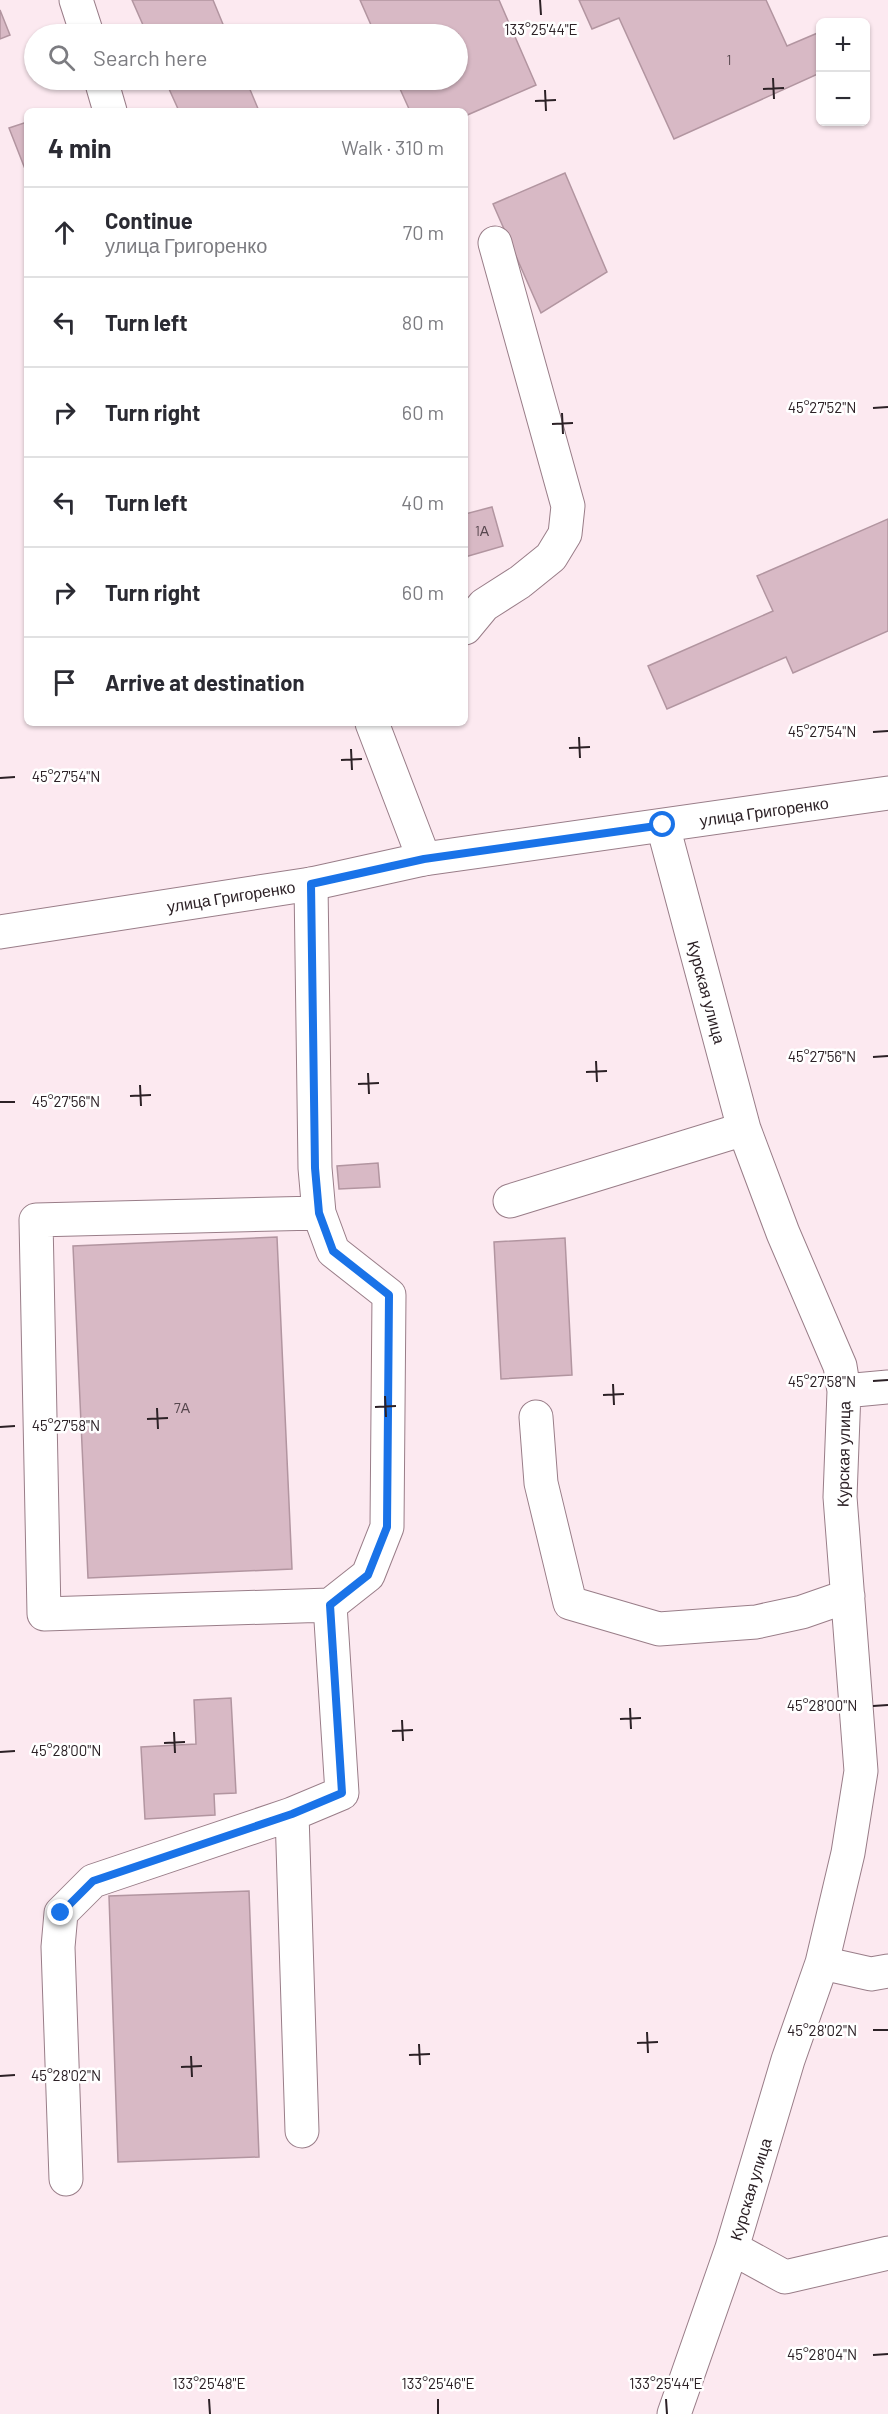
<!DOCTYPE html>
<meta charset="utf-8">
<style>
body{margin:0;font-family:Barlow,sans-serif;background:#f2f2f3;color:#2b2b33}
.controls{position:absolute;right:18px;top:18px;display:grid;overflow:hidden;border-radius:9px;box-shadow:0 2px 4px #0004}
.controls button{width:54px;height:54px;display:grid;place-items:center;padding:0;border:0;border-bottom:2px solid #e1e1e2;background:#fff;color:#2b2b33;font:30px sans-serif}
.stop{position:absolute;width:18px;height:18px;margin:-14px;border:4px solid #1a73e8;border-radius:50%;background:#fff}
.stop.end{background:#1a73e8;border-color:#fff;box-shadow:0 2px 6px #0008}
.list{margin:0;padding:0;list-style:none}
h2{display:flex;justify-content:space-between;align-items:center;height:78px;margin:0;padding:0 24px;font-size:26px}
h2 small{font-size:20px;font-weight:400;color:#7c7c81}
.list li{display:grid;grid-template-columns:39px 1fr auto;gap:18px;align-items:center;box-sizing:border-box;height:90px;padding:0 24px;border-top:2px solid #e1e1e2}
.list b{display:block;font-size:22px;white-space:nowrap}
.list p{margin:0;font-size:20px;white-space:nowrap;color:#7c7c81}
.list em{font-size:20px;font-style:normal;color:#7c7c81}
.icon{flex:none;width:33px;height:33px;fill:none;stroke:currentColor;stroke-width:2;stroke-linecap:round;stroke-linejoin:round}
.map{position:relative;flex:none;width:888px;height:2414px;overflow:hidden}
.search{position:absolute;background:#fff;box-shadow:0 2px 4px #0004;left:24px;top:24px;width:444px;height:66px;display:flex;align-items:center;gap:15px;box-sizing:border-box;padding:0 21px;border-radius:33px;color:#7c7c81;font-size:22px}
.panel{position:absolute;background:#fff;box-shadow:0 2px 4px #0004;left:24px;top:108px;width:444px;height:618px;border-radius:9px}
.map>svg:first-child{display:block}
</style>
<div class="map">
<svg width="888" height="2414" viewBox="0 0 888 2414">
<rect width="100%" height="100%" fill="#fce9f0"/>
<!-- building -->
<path fill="#d8b9c5" stroke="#b295a0" stroke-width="1.5" d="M132 0H213L227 34H147Z
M360 0H499L536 85 465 116V111H410L396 80H458V34H375Z
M579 0H766L787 46 820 32V73L674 139 619 18 592 29Z
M0 10 10 35 0 39Z
M165 80H246L259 111H179Z
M27 122V174L9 128Z
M565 173 607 272 541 313 493 204Z
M492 507 503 546 465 557V514Z
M888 519V631L793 673 786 657 667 709 648 666 773 611 757 576Z
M378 1163 380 1187 339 1189 337 1166Z
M277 1237 292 1569 88 1578 73 1246Z
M565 1238 572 1375 501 1379 494 1242Z
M231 1698 236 1793 214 1794 215 1815 145 1819 141 1747 196 1744 194 1700Z
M249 1891 259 2157 118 2162 109 1896Z"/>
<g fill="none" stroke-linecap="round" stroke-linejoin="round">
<!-- minor casing -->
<g stroke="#997d88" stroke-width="35">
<path id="minor" d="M76 0 87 34
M101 80 110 111
M465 628 484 605 520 582 551 557 565 534 568 506 495 243
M372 723 424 859
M663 826 744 1129 783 1233 840 1366 844 1391 840 1497 861 1771 848 1853 822 1963 788 2060 732 2248 674 2414
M510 1201 744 1129
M319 1213 36 1220 44 1614 330 1605
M844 1391 888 1387
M536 1417 541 1483 570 1603 659 1629 756 1622 802 1612 848 1596
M292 1814 302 2131
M822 1963 871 1974 888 1971
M66 2179 58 1947 61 1913 93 1881 292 1814 342 1793 330 1605 368 1575 387 1527 389 1295 333 1251 319 1213 315 1168 311 884
M732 2248 785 2277 888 2253"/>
</g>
<!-- major casing -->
<g stroke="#997d88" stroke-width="35">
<path id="major" d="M0 932 311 884 424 859 888 793"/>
</g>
<!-- minor -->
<use href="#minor" stroke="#fff" stroke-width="33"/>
<!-- major -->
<use href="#major" stroke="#fff" stroke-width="33"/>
</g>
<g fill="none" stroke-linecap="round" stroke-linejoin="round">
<!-- route -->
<path stroke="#1a73e8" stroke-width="8" d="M61 1913 93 1881 292 1814 342 1793 330 1605 368 1575 387 1527 389 1295 333 1251 319 1213 315 1168 311 884 424 859 663 825"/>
</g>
<!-- ticks -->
<path fill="none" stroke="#2c2126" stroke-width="2" d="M540 0 541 15M773 78 774 99M763 89 784 88M545 90 546 111M535 101 556 100M873 408 888 407M562 413 563 434M552 424 573 423M873 732 888 731M579 737 580 758M569 748 590 747M351 749 352 770M341 760 362 759M0 778 15 777M873 1057 888 1056M596 1061 597 1082M586 1072 607 1071M368 1073 369 1094M358 1084 379 1083M140 1085 141 1106M130 1096 151 1095M0 1102H15M873 1381 888 1380M613 1384 614 1405M603 1395 624 1394M385 1396 386 1417M375 1407 396 1406M157 1408 158 1429M147 1419 168 1418M0 1427 15 1426M873 1706 888 1705M630 1708 631 1729M620 1719 641 1718M402 1720 403 1741M392 1731 413 1730M174 1732 175 1753M164 1743 185 1742M0 1752 15 1751M873 2030H888M647 2032 648 2053M637 2043 658 2042M419 2044 420 2065M409 2055 430 2054M191 2056 192 2077M181 2067 202 2066M0 2076 15 2075M873 2355 888 2354M209 2399 210 2414M438 2399V2414M666 2399 667 2414"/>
<g text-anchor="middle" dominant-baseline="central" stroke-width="5" stroke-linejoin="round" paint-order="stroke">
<!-- number labels -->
<g font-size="14" fill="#57474e">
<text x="729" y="59">1</text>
<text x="482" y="530">1А</text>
<text x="182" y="1407">7А</text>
</g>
<!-- street labels -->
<g font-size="16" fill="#2c2126" stroke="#fff">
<text transform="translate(764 811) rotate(-8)">улица Григоренко</text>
<text transform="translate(231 896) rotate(-9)">улица Григоренко</text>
<text transform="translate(707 992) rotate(75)">Курская улица</text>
<text transform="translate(843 1454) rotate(-89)">Курская улица</text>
<text transform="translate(750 2189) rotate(-73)">Курская улица</text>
</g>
</g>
<g font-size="15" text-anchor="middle" fill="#2c2126" stroke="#fff" stroke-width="5" stroke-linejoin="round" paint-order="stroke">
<text x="541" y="35">133°25'44"E</text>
<text x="822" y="413">45°27'52"N</text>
<text x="822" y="737">45°27'54"N</text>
<text x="66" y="782">45°27'54"N</text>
<text x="822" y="1062">45°27'56"N</text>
<text x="66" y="1107">45°27'56"N</text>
<text x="822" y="1387">45°27'58"N</text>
<text x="66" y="1431">45°27'58"N</text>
<text x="822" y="1711">45°28'00"N</text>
<text x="66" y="1756">45°28'00"N</text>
<text x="822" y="2036">45°28'02"N</text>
<text x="66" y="2081">45°28'02"N</text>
<text x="822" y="2360">45°28'04"N</text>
<text x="209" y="2389">133°25'48"E</text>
<text x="438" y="2389">133°25'46"E</text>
<text x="666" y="2389">133°25'44"E</text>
</g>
</svg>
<div class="controls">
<button>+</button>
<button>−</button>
</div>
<div class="stop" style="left:663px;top:825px"></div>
<div class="stop end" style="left:61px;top:1913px"></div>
<div class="search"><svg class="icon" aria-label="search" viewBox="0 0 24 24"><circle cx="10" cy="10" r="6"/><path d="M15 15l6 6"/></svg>Search here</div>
<section class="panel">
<h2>4 min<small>Walk · 310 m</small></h2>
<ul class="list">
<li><svg class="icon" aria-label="ahead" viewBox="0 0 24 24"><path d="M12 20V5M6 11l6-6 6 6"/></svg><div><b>Continue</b><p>улица Григоренко</p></div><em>70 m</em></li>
<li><svg class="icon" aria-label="left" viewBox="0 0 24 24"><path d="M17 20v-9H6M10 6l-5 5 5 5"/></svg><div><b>Turn left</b></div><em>80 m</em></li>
<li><svg class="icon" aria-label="right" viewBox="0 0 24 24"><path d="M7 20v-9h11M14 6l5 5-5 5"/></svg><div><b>Turn right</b></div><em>60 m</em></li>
<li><svg class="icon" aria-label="left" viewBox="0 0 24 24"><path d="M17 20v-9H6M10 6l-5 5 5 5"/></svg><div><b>Turn left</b></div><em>40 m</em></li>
<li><svg class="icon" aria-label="right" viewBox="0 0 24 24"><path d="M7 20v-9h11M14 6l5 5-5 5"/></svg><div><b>Turn right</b></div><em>60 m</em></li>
<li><svg class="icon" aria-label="arrive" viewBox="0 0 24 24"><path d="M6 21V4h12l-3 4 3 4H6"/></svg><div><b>Arrive at destination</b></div></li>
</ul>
</section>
</div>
